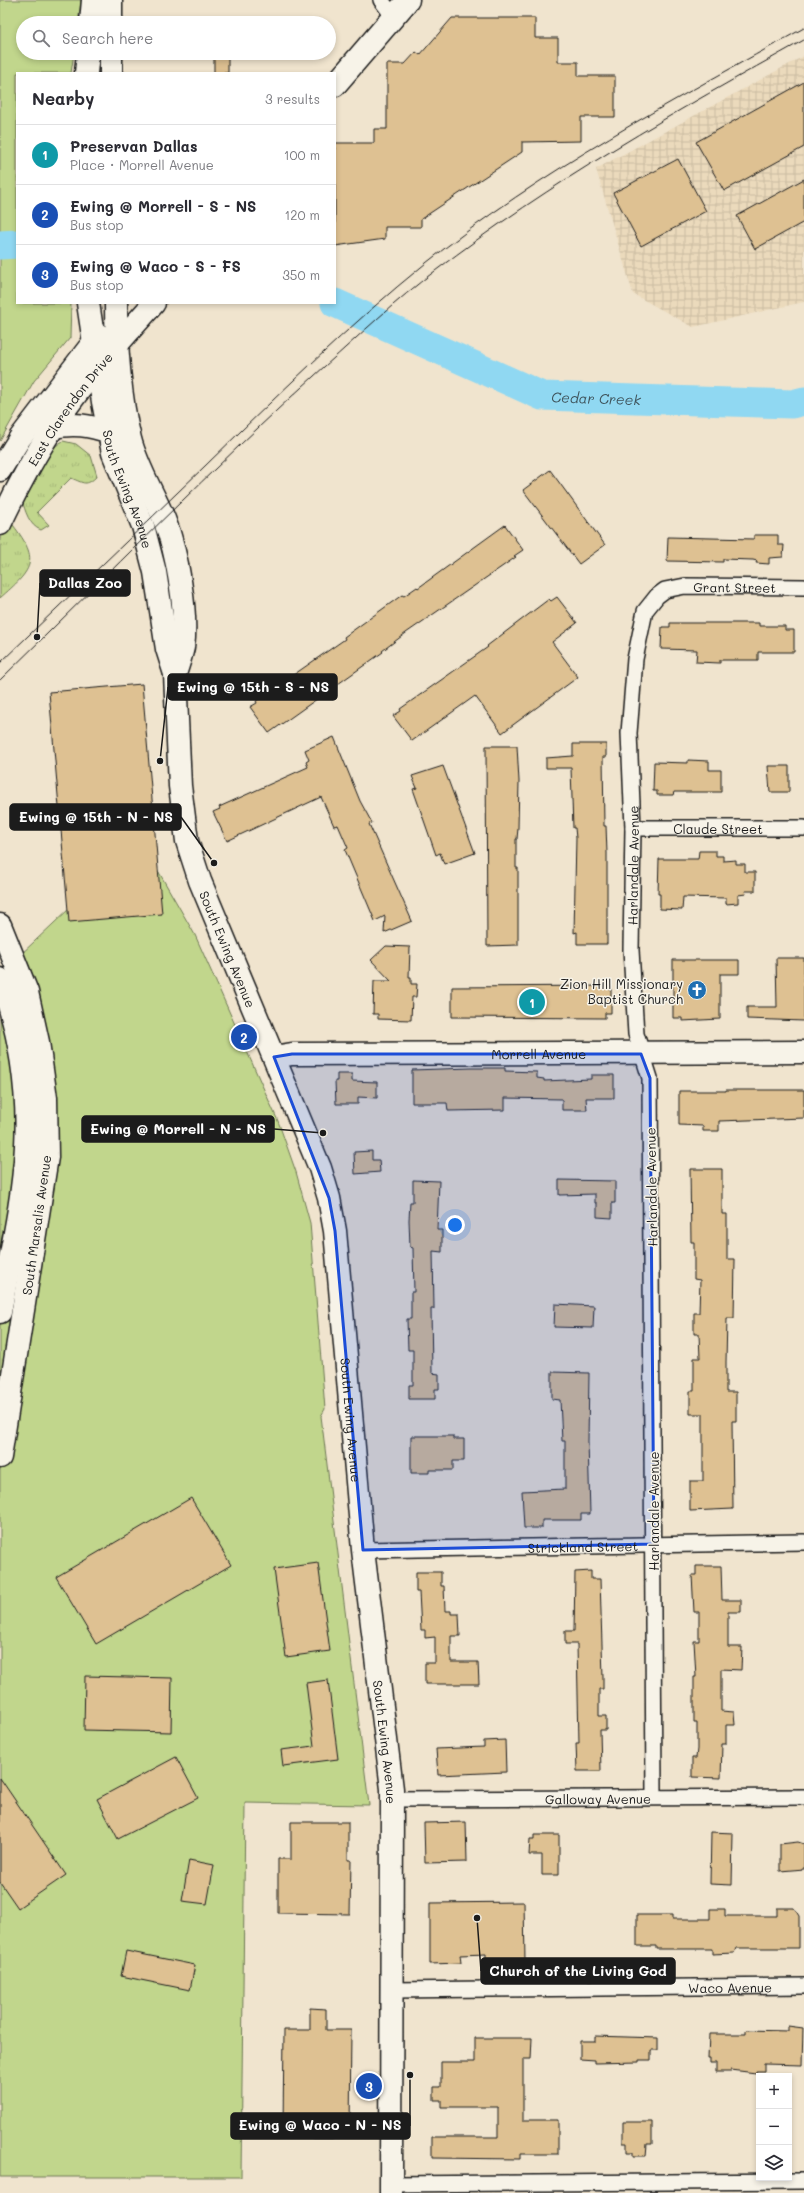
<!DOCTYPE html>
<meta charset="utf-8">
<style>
body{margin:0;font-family:Mali,sans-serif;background:#f7f7f7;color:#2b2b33}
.controls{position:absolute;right:12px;bottom:12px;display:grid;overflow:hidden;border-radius:0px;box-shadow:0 2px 6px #0003}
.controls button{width:36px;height:36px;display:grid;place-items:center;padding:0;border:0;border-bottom:1px solid #e1e1e2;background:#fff;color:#2b2b33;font:20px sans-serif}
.you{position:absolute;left:455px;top:1225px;width:14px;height:14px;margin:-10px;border:3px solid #fff;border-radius:50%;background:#1a73e8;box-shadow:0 0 0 6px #1a73e833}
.badge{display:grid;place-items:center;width:26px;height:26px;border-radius:50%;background:#1f6fb2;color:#fff;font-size:13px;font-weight:700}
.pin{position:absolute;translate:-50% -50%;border:2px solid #fff;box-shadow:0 1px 4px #0006}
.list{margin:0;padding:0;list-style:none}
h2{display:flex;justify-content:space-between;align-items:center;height:52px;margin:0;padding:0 16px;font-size:17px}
h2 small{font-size:13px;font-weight:400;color:#7c7c81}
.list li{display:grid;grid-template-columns:26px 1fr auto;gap:12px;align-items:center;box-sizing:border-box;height:60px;padding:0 16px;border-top:1px solid #e1e1e2}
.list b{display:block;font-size:15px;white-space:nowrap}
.list p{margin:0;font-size:13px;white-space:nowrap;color:#7c7c81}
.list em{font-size:13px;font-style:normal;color:#7c7c81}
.icon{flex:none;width:22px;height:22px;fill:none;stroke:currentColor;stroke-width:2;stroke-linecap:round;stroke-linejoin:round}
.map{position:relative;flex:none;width:804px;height:2193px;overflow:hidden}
.search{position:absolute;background:#fff;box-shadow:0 2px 6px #0003;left:16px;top:16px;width:320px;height:44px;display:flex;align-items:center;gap:10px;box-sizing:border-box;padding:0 14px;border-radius:22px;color:#7c7c81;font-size:15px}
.panel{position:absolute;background:#fff;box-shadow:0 2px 6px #0003;left:16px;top:72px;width:320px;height:232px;border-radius:0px}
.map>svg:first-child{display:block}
</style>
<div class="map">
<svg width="804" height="2193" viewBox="0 0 804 2193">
<defs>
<pattern id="industrial-grid" width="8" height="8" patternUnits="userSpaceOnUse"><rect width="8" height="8" fill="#ebdabc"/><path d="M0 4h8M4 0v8" fill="none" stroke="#c9baa1"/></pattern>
<pattern id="grass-tufts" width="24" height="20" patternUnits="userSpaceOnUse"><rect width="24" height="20" fill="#c1d68c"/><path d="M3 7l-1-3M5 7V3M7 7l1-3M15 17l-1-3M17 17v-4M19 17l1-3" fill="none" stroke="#a5b778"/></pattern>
</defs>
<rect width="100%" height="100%" fill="#f0e4ce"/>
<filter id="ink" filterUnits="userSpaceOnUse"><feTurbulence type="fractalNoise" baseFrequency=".025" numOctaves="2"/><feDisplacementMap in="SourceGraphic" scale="8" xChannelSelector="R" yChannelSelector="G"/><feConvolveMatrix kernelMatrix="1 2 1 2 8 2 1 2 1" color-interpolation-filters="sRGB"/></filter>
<g filter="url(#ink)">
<!-- industrial -->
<path fill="url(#industrial-grid)" d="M804 56V302L693 327 633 294 596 169Z"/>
<!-- grass -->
<path fill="url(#grass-tufts)" stroke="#6e7954" d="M63 441 76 444 91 456 97 476C86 487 84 483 71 478L37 512 49 525 41 530C29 526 25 510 22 500 30 482 46 450 63 441Z
M13 525C41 561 32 570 0 598V539L7 526Z"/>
<!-- park -->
<path fill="#c1d68c" stroke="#6e7954" d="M0 0H81L78 23H23V53H74L71 73H17V303H71L70 338 34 381 0 441Z
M141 841 195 935 278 1121 296 1172 310 1223 325 1409 321 1416 369 1805 245 1803 241 2177H0V974Z"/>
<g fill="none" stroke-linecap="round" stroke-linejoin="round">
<!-- river -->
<g stroke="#90d8f2" stroke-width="29">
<path d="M0 245 17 244"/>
<path id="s1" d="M335 303 542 396 792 404 804 401"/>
</g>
</g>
<!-- building -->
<path fill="#dec192" stroke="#1c1c1c" d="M452 18H535V38H558V62H578V76H615V117H581V141L522 142V152L421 219V227H385V239L335 246V143H374V129H387V64H405L416 52 420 55Z
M214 53H228V73H214Z
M804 82V147L724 191 696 142Z
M678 159 706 211 641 246 613 193Z
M804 179V222L755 249 737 216Z
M550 470 605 545 579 564 523 490Z
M505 525 523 550 514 556 516 557 406 633 382 651 383 652 269 733 250 707 257 703 256 701 345 639 344 637 402 595 404 596 417 587 418 588Z
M754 535H778V545H784L783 557 769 558V564L756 563 757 561 753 560 723 559V562L667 561 668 537 754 539Z
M557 597 577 623 552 642 578 677 502 733 475 696 412 741 393 716 401 711 400 709 488 647 487 646 549 599 551 601Z
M670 623H759V626H785V630H794V652H758V660H720V663L696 662 697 650 661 649 662 627H670Z
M142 684 162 914 69 922 49 692Z
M334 737 360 801 372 823 369 824 412 921 384 933 385 916 375 921 345 850 348 848 338 825 334 826 321 797 227 841 213 812 220 809 219 807 308 767 306 762 309 760 305 750Z
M573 744H606V757H603L604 826H606L607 853V944H577V932L574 933 576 838 575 828H573L571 768H546V758L573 756Z
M486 746H517L519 781 518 828 517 839H516V868H518V945L487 946Z
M688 760 709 761V770H721V792H674L673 795H657V791H653L654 762 688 763Z
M443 766 475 853 444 864 440 853 436 855 413 789 417 788 412 776Z
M768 766H789V792H770Z
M699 851H716V856H723V861L736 860V864H745V872H755V891H745L746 894 738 895V903L726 904V898L683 897 682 910 660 909V894H658L659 859H698Z
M386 946 410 947 409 977H411V984H417L416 997H412L411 1020 378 1019V1014H373L374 981H391L371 960Z
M776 958H804V1021L747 1019V1007H777Z
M673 960H739V974H720V1019L682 1021V1018H673Z
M611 986V1013H605V1018L452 1017V987Z
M471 1068H505V1071L537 1072V1078L544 1079V1081L591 1079V1075H614V1098H586L587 1110H562V1099L505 1098V1110L448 1111 447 1103H412V1070Z
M337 1074H352V1081L377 1082V1098L358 1097V1104H336L335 1081H337Z
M726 1090H804V1118L719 1121V1131H703V1126L679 1125V1091H726Z
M372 1151V1160H379L380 1172 355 1174 354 1152Z
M690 1169H722V1214H727V1259H735L734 1318H727L726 1362V1392H736V1421H732L733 1509 690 1511V1481H703V1414H690V1391H694V1358H700L699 1334H694V1313H699L700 1280 694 1279V1242H691Z
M413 1180 439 1181 437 1230H442V1252L433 1251 434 1309H431L432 1373 439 1374V1389H435V1399H409V1385H413V1350H408L407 1319H411V1292H414L413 1248 410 1247 409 1220 410 1202H413Z
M559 1180 615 1181V1203H612V1218L597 1217V1203H595V1194L559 1195Z
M555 1304 594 1306 593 1328 554 1327Z
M552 1372 589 1373 588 1441 590 1514H581V1520H542V1528H524L522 1491 565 1489V1441H562L560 1400 552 1399Z
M411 1436H453V1439H464V1461H453V1470H429V1473H411Z
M191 1498 231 1565 96 1644 56 1577Z
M318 1563 330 1651 286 1657 274 1569Z
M696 1566H721L722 1600H741V1612H728V1647H742L741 1670 721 1669V1711L734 1712 735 1725H726V1744H722L721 1778 692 1777V1758H696L697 1749V1723H694V1677H696L694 1641H699V1612H694L692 1575H696Z
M591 1571V1579H600L603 1678V1689H599V1716H606V1730H600L601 1771H577L576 1743H579L577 1644H565V1631H574L575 1572Z
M416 1572H441V1586H444L445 1611H451V1614H459L460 1636H451V1662H478L479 1684H425V1663H435V1637L425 1638V1630H421L419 1592H416Z
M85 1676 172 1678 171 1732 84 1730Z
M328 1680 338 1759 283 1766 281 1750 314 1746 306 1683Z
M505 1740 506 1772 438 1775 436 1749 484 1747V1741Z
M176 1757 198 1798 118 1839 97 1799Z
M0 1778 66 1875 18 1908 0 1882Z
M291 1822H348V1860H351L350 1914 278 1913V1859H291Z
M466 1822 467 1862 425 1863 424 1823Z
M711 1832 733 1833 732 1885 710 1884Z
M534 1835H559V1875H542V1855H529L530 1839H534Z
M798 1842 804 1844V1869L780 1871V1844Z
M189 1860 214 1865 207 1904 182 1901Z
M524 1902 525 1962 486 1963V1954L460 1955 461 1963 430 1964V1903Z
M777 1908H794L799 1916V1948H736L734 1953 712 1954V1949H656V1946H637V1915H672V1919H710V1909H725V1916H777Z
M126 1951 195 1965 190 1990 121 1976Z
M310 2008 326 2009V2030H351L350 2130H333V2138H313V2129H283L284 2030H310Z
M788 2026 803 2028 802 2065 764 2064V2071H756V2073L731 2070V2072H716V2063H710V2058H708L709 2034H746V2030L788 2031Z
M595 2036 658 2038V2050H651V2060H639V2062L595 2063V2060L580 2059V2041H595Z
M475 2038H532L531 2059H523V2120H558V2154H520V2159L432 2158V2137H498V2107H441V2100H434V2087H441V2062H475Z
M623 2122H652V2144H647L646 2156H633V2152H627V2143H623Z"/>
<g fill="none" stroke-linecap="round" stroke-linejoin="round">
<!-- street casing -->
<g stroke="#1c1c1c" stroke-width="18">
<g id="street">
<path d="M381 0 393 16"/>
<path id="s2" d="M633 828H804"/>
<path id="s3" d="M363 1550 804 1542"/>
<path id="s4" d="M654 1797 650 1078 636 1034 631 950 633 828 629 733 635 659 645 611 657 596 665 590 685 586 804 587"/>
<path id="s5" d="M392 1799 804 1797"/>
<path id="s6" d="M391 1990 804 1986"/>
<path d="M391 2184 804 2181"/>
</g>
</g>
<!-- secondary casing -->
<g stroke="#1c1c1c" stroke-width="25">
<g id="secondary">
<path d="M91 23 93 0"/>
<path d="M111 23V0"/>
<path d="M86 73 88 53"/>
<path d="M111 73V53"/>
<path d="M335 85 408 0"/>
<path id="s7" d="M88 303 103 402 113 453 143 526 155 572 167 649 175 674 180 786 187 841 200 881 320 1168 329 1198 335 1231 363 1550 392 1789 391 2193"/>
<path d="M116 303C116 343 120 400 130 439 137 467 153 492 164 519 177 551 188 614 183 647 181 656 178 665 175 674"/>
<path d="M53 427C74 423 89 425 109 432"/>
<path d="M0 470 20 438 99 335"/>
<path id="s8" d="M0 524C24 473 52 423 88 379 109 353 132 328 154 303"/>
<path d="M0 925 27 992 38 1042 46 1098 47 1157 0 1457"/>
<path d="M0 979C20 1031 29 1090 26 1146 23 1202 10 1257 0 1312"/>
<path id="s9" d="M274 1057 292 1054 804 1052"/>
</g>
</g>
<!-- street -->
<use href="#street" stroke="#f7f3e8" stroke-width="15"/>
<!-- secondary -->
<use href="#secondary" stroke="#f7f3e8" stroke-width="22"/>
<!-- tram -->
<path stroke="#1c1c1c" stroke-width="1" d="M0 663C68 597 137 532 205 466 277 396 348 326 426 263 542 170 674 100 804 28
M0 680C108 575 213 467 325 366 361 334 396 300 435 271 551 182 676 111 804 40"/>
</g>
</g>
<!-- marked area -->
<path fill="#1d4ed8" fill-opacity="0.2" stroke="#1d4ed8" stroke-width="3" stroke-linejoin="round" d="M292 1054H641L650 1078 654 1544 363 1550 335 1231 329 1198 274 1057Z"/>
<!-- icons -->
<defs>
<g id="church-disc" transform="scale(1)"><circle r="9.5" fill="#1f6fb2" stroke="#f7f3e8"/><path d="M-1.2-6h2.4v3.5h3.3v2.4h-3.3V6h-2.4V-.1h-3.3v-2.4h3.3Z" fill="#fff"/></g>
</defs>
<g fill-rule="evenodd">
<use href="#church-disc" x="697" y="990"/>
</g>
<g text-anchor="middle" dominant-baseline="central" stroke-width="3" stroke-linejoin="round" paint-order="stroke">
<!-- street labels -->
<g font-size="13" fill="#1c1c1c" stroke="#f7f3e8">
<text stroke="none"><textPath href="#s8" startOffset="135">East Clarendon Drive</textPath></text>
<text stroke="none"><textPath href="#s7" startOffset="191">South Ewing Avenue</textPath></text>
<text stroke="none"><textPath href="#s4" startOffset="1289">Grant Street</textPath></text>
<text stroke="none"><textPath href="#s2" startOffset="85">Claude Street</textPath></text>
<text stroke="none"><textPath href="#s4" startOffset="934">Harlandale Avenue</textPath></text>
<text stroke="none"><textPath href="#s7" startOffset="666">South Ewing Avenue</textPath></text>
<text stroke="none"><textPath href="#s9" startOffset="265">Morrell Avenue</textPath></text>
<text transform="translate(651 1187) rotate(-91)">Harlandale Avenue</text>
<text transform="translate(36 1225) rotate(-82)">South Marsalis Avenue</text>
<text stroke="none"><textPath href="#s7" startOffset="1158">South Ewing Avenue</textPath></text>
<text transform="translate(653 1511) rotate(-90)">Harlandale Avenue</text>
<text stroke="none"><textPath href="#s3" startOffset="220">Strickland Street</textPath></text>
<text stroke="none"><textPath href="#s7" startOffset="1482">South Ewing Avenue</textPath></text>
<text stroke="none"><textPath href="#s5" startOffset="206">Galloway Avenue</textPath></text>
<text stroke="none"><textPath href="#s6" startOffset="339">Waco Avenue</textPath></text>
</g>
<!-- poi labels -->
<g font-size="13" fill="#1c1c1c" stroke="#f7f3e8" text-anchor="end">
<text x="683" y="983">Zion Hill Missionary<tspan x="683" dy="15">Baptist Church</tspan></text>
</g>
<!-- water labels -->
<g font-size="14" font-style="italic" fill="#3f545c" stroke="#f7f3e8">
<text stroke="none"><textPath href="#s1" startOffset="281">Cedar Creek</textPath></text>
</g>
</g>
<!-- callouts -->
<path fill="none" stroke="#1c1c1c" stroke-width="1.5" d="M37 637L40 583M160 761L168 687M214 863L181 817M323 1133L274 1129M477 1918L481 1971M410 2075L410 2126"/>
<g fill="#1c1c1c" stroke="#f7f3e8" stroke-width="1.5">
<circle cx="37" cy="637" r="4"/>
<circle cx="160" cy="761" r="4"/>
<circle cx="214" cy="863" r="4"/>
<circle cx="323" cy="1133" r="4"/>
<circle cx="477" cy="1918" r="4"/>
<circle cx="410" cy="2075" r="4"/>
</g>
<g fill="#1c1c1c" stroke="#1c1c1c" stroke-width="1.5">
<rect x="40" y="570" width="90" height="26" rx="4"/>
<rect x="168" y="674" width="169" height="26" rx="4"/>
<rect x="10" y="804" width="171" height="26" rx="4"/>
<rect x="82" y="1116" width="192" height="26" rx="4"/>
<rect x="481" y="1958" width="194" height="26" rx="4"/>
<rect x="231" y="2113" width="179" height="26" rx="4"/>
</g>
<g font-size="14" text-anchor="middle" font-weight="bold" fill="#fff">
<text x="85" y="588">Dallas Zoo</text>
<text x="253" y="692">Ewing @ 15th - S - NS</text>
<text x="96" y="822">Ewing @ 15th - N - NS</text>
<text x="178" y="1134">Ewing @ Morrell - N - NS</text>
<text x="578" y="1976">Church of the Living God</text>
<text x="320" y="2130">Ewing @ Waco - N - NS</text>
</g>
</svg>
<div class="controls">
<button>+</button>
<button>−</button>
<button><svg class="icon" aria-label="layers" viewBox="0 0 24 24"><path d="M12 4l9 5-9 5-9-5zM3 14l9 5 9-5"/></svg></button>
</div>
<div class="you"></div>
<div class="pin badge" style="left:532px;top:1002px;background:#0f9aa8">1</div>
<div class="pin badge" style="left:244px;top:1037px;background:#1a4fb4">2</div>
<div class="pin badge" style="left:369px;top:2086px;background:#1a4fb4">3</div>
<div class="search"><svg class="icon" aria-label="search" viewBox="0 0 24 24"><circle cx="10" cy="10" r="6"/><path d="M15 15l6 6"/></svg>Search here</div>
<section class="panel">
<h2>Nearby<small>3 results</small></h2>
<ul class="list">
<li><span class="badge" style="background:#0f9aa8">1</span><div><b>Preservan Dallas</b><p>Place · Morrell Avenue</p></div><em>100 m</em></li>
<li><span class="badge" style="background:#1a4fb4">2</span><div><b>Ewing @ Morrell - S - NS</b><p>Bus stop</p></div><em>120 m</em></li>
<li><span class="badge" style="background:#1a4fb4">3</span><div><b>Ewing @ Waco - S - FS</b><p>Bus stop</p></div><em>350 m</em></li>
</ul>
</section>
</div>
